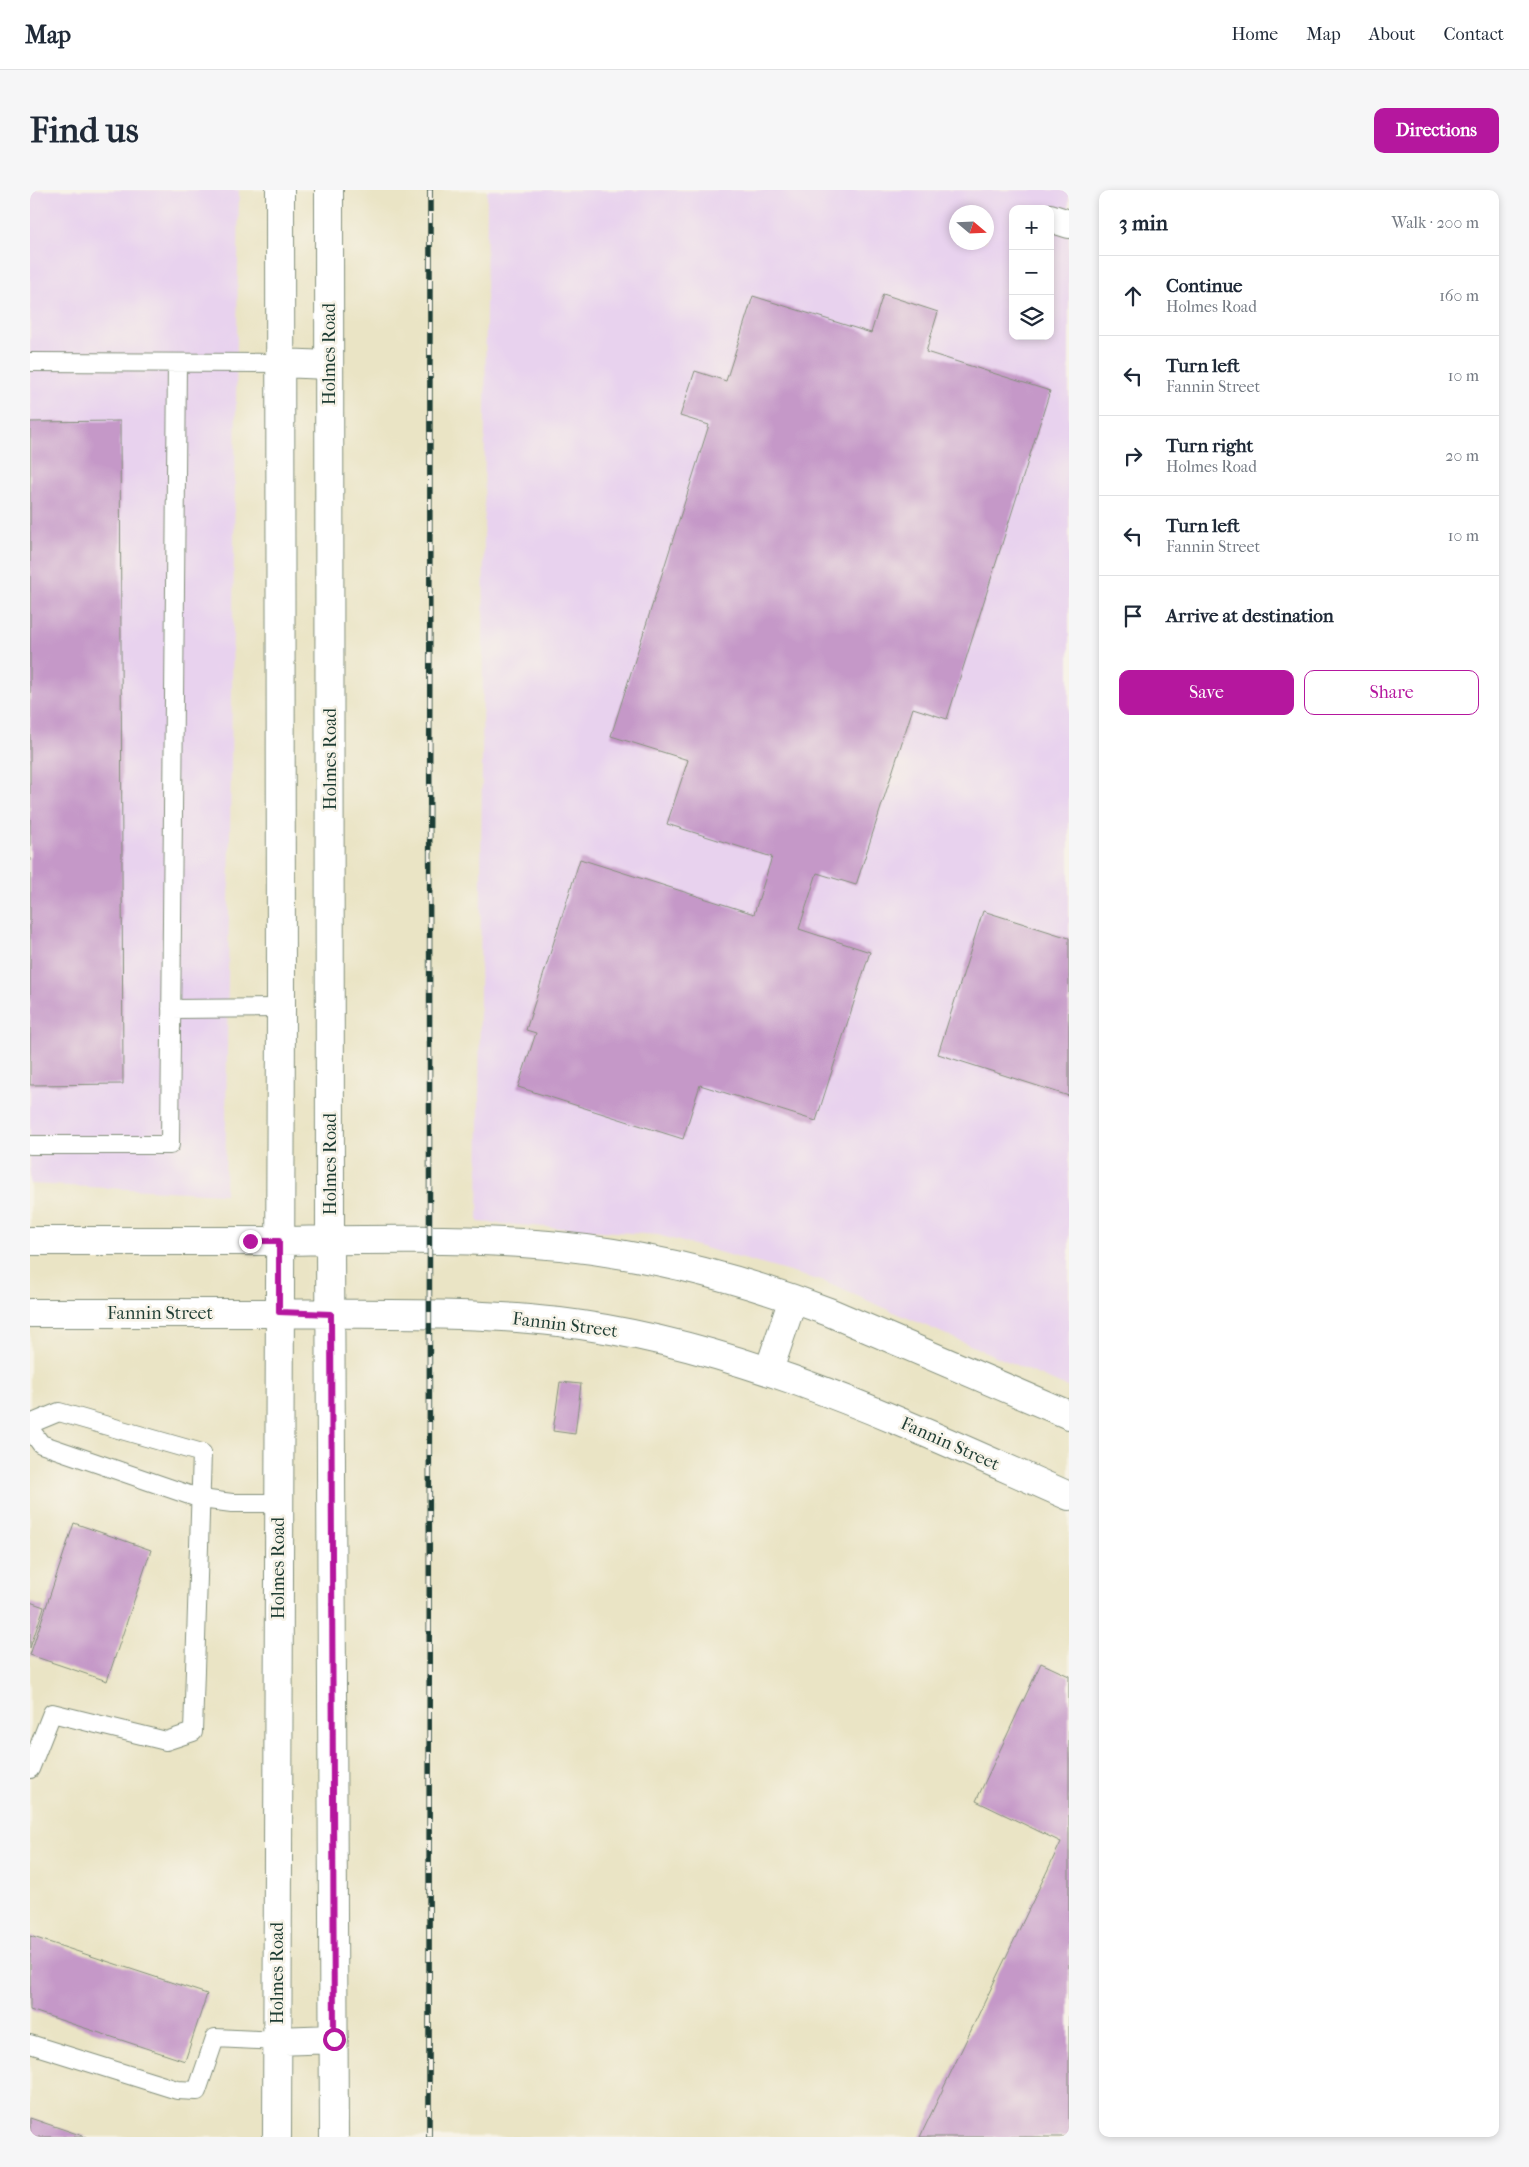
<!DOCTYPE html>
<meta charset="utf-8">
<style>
body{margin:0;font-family:"IM FELL French Canon",serif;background:#f6f6f7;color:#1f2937}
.controls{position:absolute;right:15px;top:15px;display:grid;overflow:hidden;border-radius:10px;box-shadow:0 2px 8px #0003}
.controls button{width:45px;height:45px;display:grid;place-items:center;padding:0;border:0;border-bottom:1px solid #e0e1e3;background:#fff;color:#1f2937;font:25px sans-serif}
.compass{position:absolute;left:919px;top:15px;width:45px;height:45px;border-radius:50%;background:#fff;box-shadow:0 2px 8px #0003;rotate:109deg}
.stop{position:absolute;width:15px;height:15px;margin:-11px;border:4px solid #b5179e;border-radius:50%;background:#fff}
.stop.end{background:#b5179e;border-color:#fff;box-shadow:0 1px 5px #0008}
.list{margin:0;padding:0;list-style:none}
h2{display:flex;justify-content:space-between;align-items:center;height:65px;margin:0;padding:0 20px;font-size:21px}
h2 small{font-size:16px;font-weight:400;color:#747a83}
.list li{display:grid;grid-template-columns:32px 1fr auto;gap:15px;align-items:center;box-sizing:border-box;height:80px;padding:0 20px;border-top:1px solid #e0e1e3}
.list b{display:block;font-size:19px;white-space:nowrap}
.list p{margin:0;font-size:16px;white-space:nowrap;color:#747a83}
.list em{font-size:16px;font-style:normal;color:#747a83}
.actions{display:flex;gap:10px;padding:15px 20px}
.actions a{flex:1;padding:11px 0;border:1px solid #b5179e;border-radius:10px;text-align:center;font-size:18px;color:#b5179e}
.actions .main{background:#b5179e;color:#fff}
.icon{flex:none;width:28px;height:28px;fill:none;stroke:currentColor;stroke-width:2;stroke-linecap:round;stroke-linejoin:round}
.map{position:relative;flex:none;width:1039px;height:1947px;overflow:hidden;border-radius:10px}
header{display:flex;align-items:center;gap:30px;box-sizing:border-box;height:70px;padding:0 25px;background:#fff;border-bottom:1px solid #e0e1e3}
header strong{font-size:24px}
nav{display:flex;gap:28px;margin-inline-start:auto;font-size:18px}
.intro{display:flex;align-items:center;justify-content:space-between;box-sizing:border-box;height:120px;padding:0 30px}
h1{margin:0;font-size:35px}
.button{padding:12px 22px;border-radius:10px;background:#b5179e;color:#fff;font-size:18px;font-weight:700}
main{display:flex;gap:30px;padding:0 30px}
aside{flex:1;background:#fff;border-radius:10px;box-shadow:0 2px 8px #0003}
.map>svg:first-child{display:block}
</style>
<header>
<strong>Map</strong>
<nav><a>Home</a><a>Map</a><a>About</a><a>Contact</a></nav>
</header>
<div class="intro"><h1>Find us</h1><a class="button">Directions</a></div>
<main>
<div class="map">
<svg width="1039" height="1947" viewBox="0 0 1039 1947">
<rect width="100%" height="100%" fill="#f7f3e8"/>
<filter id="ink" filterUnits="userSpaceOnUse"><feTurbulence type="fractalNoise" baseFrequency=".02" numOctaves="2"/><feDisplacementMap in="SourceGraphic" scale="10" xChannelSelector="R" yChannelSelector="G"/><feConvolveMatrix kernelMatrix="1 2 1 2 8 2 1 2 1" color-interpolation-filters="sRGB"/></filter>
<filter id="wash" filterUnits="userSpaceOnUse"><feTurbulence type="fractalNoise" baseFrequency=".0096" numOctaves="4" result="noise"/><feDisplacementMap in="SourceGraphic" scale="20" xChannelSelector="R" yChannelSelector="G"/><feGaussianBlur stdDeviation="1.12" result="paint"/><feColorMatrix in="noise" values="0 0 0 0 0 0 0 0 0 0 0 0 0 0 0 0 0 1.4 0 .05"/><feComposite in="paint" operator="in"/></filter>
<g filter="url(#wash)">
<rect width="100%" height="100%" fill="#eae4c5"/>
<!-- built -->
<path fill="#e8d2ee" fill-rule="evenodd" d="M0 0H209L195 1004 0 994Z
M457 0H1039V1198L795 1092 628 1045 448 1032ZM983 19H1020V146H983ZM926 22H956V52H926Z"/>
<g id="blocks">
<!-- building -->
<path fill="#c598c8" d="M853 104 908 122 896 162 1020 201 917 529 883 518 826 695 787 683 769 739 840 762 786 931 670 895 653 949 488 897 506 843 496 840 550 669 724 724 742 667 637 634 658 570 581 546 679 235 650 226 665 181 696 191 723 106 841 143Z
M90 231 93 894 0 895V232Z
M953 721 1039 748V906L908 864Z
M530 1192 551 1194 545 1244 523 1241Z
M44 1333 121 1360 77 1491 0 1465Z
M0 1412 14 1417 0 1458Z
M1011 1473 1039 1486V1947H890L1031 1652 946 1611Z
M0 1746 177 1804 155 1871 0 1820Z
M0 1928 56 1947H0Z"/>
</g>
</g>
<g filter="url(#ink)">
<use href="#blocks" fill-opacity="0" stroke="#84907c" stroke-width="1"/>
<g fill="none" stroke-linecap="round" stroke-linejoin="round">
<!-- service casing -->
<g stroke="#84907c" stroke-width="20">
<path id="service" d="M0 172 250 173
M141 819 251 818
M0 955H140L147 173
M0 1234 29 1222 172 1263 163 1542 136 1551 22 1523 0 1579
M0 1239 11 1254 171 1309 202 1313H249
M0 1854 147 1900 167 1901 185 1848 247 1851"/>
</g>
<!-- minor casing -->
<g stroke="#84907c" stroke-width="30">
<path id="minor" d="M1020 28 1039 34"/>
</g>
<!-- tertiary casing -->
<g stroke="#84907c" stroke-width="30">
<path id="tertiary" d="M0 1051H249
M0 1123H249"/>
</g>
<!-- secondary casing -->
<g stroke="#84907c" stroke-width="30">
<path id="secondary" d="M299 0 300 1051 304 1947
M250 173 299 175
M249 1051C330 1050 412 1048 492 1053 596 1059 702 1085 799 1122L1039 1225
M249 1123C342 1125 437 1121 529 1132 712 1154 873 1233 1039 1306
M739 1180 763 1109
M247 1851 304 1849
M247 1947 251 818 250 0"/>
</g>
<!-- service -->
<use href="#service" stroke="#fff" stroke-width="18"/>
<!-- minor -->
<use href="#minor" stroke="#fff" stroke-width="28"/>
<!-- tertiary -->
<use href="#tertiary" stroke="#fff" stroke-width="28"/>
<!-- secondary -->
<use href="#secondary" stroke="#fff" stroke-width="28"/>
<!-- rail casing -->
<g stroke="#1f3d34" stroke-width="5.5">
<path id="rail" d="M399 1947 400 0"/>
</g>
<!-- rail -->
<use href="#rail" stroke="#f7f3e8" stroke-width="4" stroke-dasharray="11" stroke-linecap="butt"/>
</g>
</g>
<g fill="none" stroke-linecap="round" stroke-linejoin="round" filter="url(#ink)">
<!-- route -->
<path stroke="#b5179e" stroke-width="6" d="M220 1051H249V1122L301 1124 304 1849"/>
</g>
<g text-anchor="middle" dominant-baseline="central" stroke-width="5" stroke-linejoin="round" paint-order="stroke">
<!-- street labels -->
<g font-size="18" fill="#1f3d34" stroke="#f7f3e8">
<text transform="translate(299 164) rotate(-90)">Holmes Road</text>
<text transform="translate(300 569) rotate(-90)">Holmes Road</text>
<text transform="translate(300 974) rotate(-90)">Holmes Road</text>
<text x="130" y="1123">Fannin Street</text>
<text transform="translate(535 1135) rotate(7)">Fannin Street</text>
<text transform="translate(920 1254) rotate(24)">Fannin Street</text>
<text transform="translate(248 1378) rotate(-90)">Holmes Road</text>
<text transform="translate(247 1783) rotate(-90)">Holmes Road</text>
</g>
</g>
</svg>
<div class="controls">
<button>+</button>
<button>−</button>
<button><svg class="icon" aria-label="layers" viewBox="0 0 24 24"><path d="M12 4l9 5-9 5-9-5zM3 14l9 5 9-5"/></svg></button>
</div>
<svg class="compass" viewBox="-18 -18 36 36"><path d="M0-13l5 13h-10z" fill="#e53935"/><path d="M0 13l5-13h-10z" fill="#747a83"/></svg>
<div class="stop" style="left:304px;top:1849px"></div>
<div class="stop end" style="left:220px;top:1051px"></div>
</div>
<aside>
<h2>3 min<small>Walk · 200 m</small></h2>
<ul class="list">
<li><svg class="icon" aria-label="ahead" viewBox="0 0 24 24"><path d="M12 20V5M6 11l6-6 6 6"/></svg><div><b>Continue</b><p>Holmes Road</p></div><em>160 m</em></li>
<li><svg class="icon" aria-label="left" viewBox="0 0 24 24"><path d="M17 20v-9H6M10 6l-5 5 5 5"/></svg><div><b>Turn left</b><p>Fannin Street</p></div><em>10 m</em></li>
<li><svg class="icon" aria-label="right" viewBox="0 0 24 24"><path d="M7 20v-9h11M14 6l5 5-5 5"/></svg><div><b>Turn right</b><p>Holmes Road</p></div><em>20 m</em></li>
<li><svg class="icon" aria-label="left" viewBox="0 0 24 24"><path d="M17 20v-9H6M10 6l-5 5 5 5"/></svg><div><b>Turn left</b><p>Fannin Street</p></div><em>10 m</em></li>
<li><svg class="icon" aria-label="arrive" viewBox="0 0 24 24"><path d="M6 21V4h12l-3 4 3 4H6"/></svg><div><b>Arrive at destination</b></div></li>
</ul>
<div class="actions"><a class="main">Save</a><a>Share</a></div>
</aside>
</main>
